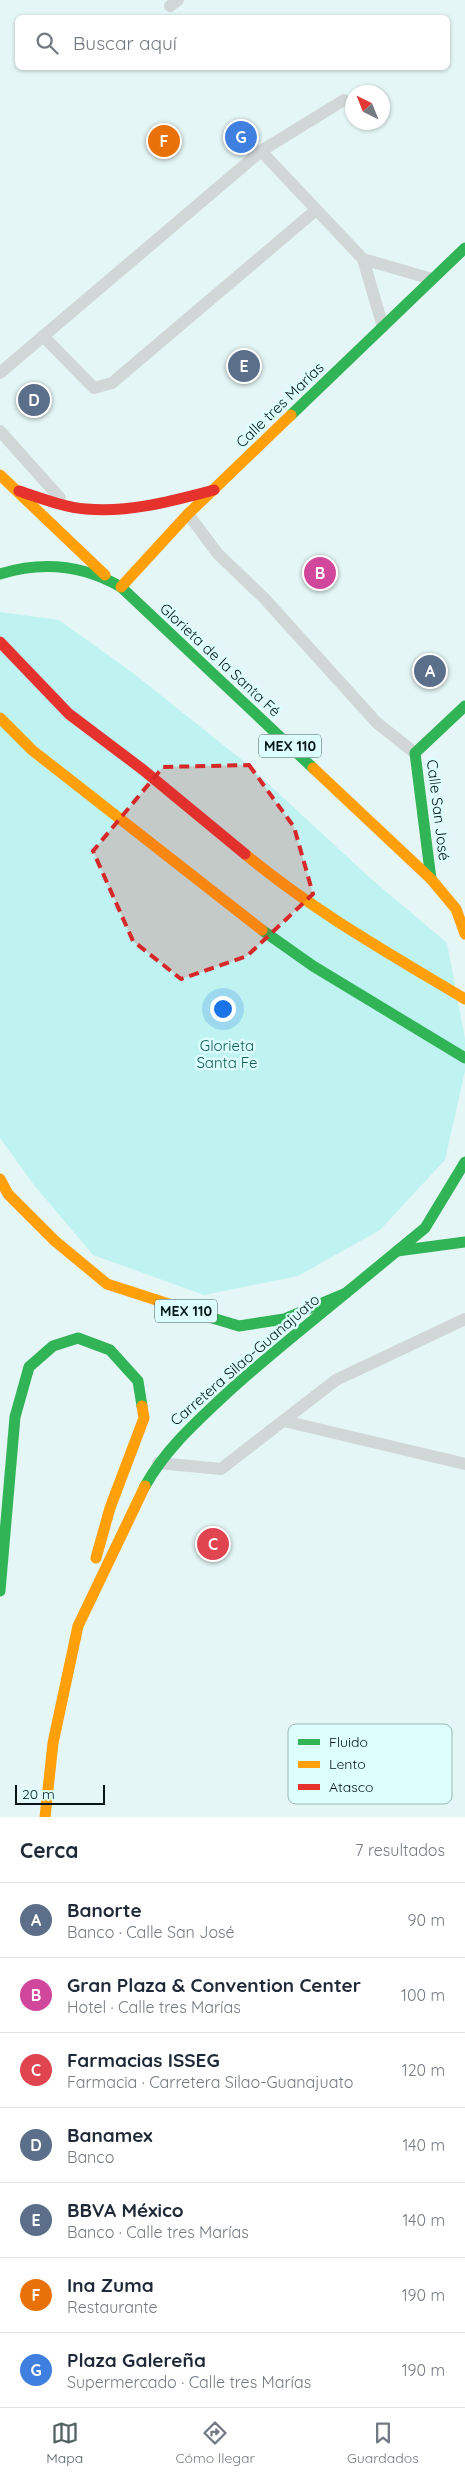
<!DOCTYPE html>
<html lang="es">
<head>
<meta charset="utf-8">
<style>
  :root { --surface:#fff; --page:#f6f6f7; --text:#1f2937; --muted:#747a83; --line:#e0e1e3; --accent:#546463 }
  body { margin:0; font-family:Quicksand,sans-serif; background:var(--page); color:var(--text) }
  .compass { position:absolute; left:345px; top:85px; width:45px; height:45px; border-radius:50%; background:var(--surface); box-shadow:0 1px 4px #0004; rotate:317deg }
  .scale { position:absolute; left:15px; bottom:12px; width:90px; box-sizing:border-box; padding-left:5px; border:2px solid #061515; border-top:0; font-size:14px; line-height:18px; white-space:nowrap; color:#061515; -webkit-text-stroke:4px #dcfefc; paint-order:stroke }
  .you { position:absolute; left:222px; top:1008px; width:18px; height:18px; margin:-12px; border:4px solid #fff; border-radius:50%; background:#1a73e8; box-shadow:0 0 0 8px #1a73e833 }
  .badge { display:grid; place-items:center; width:32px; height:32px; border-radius:50%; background:var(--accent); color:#fff; font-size:16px; font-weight:700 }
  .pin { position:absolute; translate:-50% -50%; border:2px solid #fff; box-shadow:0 1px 5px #0006 }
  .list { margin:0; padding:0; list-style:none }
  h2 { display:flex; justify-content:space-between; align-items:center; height:65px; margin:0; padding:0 20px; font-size:21px }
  h2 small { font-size:16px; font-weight:400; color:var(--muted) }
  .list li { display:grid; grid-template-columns:32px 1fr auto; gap:15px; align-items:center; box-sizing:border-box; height:75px; padding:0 20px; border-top:1px solid var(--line) }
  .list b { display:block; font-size:19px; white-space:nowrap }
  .list p { margin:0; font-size:16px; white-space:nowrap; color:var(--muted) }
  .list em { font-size:16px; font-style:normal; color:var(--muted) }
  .icon { flex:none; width:28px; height:28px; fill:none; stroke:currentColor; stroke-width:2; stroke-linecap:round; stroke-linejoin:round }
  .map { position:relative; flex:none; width:465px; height:1817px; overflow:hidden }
  .search { position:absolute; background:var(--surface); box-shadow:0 1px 4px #0004; left:15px; right:15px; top:15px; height:55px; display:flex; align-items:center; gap:12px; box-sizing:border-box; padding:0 18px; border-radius:8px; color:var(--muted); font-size:19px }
  .sheet { height:590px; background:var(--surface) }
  nav { display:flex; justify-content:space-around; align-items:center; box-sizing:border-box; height:70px; border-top:1px solid var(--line); background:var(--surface); font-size:14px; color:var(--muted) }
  nav a { display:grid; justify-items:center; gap:2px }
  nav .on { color:var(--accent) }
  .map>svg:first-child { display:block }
  .green { fill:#bff3f1 }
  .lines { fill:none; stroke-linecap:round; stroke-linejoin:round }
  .lane { stroke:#d1d6d6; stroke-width:12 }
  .fast { stroke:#30b455; stroke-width:11 }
  .slow { stroke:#ff9f0a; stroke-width:11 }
  .jam { stroke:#e5322d; stroke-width:11 }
  .marked { fill:#d62828; fill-opacity:0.2; stroke:#d62828; stroke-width:4; stroke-dasharray:10 6; stroke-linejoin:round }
  .labels { text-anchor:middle; stroke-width:5; stroke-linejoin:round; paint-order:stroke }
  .shield { fill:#dcfefc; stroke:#465b5a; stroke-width:1 }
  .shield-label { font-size:14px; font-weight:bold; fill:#061515 }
  .street-label { font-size:15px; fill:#061515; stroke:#dcfefc }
  .park-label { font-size:15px; fill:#105b5a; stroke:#dcfefc }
  .key { fill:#dcfefc; stroke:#9cb8b7; stroke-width:1 }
  .key-label { font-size:14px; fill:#061515 }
</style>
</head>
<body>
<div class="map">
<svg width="465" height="1817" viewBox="0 0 465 1817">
  <rect width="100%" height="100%" fill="#e4f6f5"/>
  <path class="green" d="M0,612l59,8 74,53 114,91 122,113 78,66 18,96v32l-20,89 -65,70 -82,46 -94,19 -111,-40 -59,-70 -34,-47z"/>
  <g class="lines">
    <g class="lane">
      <path d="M170,6l8,-6"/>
      <path d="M261,151l102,108 20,68"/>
      <path d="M363,259l69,20"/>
      <path d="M43,336l51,52 18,-5 204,-173"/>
      <path d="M0,373l261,-222 83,-51"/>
      <path d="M0,431l60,67"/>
      <path d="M188,514l30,40 46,44 113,125 38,30"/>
      <path d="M284,1421l181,43"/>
      <path d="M158,1463l63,6 115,-89 129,-61"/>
    </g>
    <g class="fast">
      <path d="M291,415l174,-167"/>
      <path d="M0,574c42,-13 83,-9 121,13l192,181"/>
      <path d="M431,879l-16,-126 50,-47"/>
      <path d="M262,930l51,36 152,92"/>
      <path d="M397,1251l68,-9"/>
      <path d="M209,1317l30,9 45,-7 62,-26 79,-65 40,-66"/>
      <path d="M145,1486c21,-37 50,-63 81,-92 38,-35 80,-68 120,-101"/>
      <path d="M0,1591l15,-174 14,-50 24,-21 25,-8 32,12 28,31 4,25"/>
    </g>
    <g class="slow">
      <path d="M0,475l105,100"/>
      <path d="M121,587l67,-73 103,-99"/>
      <path d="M0,718l32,32 230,180"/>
      <path d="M313,768l118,111 25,30 9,25"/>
      <path d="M245,854c67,56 145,100 220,145"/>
      <path d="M0,1179l8,15 47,47 52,43 102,33"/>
      <path d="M96,1558l14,-50 34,-90 -2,-12"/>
      <path d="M45,1817l8,-74 25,-117 67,-140"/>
    </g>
    <g class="jam">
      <path d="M19,491c22,7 44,16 67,18 43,4 86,-8 128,-19"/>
      <path d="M0,642l69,72 73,55 103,85"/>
    </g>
  </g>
  <path class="marked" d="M249,765l45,62 19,67 -66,62 -66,23 -48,-38 -40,-90 70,-84z"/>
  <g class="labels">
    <g class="shield">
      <rect x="259" y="734.5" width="62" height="23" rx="4"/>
      <rect x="155" y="1299.5" width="62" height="23" rx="4"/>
    </g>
    <g class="shield-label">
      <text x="290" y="751">MEX 110</text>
      <text x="186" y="1316">MEX 110</text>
    </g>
    <g class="street-label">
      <text transform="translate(280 405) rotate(-44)" y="5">Calle tres Marías</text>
      <text transform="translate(220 660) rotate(43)" y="5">Glorieta de la Santa Fé</text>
      <text transform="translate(438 810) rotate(83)" y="5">Calle San José</text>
      <text transform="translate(245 1360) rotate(-41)" y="5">Carretera Silao-Guanajuato</text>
    </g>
    <g class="park-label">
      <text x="227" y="1051">Glorieta<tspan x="227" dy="17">Santa Fe</tspan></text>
    </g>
  </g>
  <rect x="288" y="1724" width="164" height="80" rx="8" class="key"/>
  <rect x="298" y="1739" width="22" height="6" fill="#30b455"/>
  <rect x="298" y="1761" width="22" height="7" fill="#ff9f0a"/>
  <rect x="298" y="1784" width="22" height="6" fill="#e5322d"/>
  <g class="key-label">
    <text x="329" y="1747">Fluido</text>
    <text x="329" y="1769">Lento</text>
    <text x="329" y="1792">Atasco</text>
  </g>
</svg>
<svg class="compass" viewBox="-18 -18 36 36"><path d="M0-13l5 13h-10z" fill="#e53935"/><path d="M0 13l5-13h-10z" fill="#747a83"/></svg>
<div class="scale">20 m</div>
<div class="you"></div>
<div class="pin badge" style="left:430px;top:671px;background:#5c6f8a">A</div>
<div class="pin badge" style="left:320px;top:573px;background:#d1479c">B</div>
<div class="pin badge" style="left:213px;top:1544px;background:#e0444e">C</div>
<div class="pin badge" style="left:34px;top:400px;background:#5c6f8a">D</div>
<div class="pin badge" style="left:244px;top:366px;background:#5c6f8a">E</div>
<div class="pin badge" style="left:164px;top:141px;background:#e8710a">F</div>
<div class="pin badge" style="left:241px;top:137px;background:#3f7fe0">G</div>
<div class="search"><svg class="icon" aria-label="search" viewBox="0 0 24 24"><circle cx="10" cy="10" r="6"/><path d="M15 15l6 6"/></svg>Buscar aquí</div>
</div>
<section class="sheet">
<h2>Cerca<small>7 resultados</small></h2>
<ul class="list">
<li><span class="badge" style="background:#5c6f8a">A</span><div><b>Banorte</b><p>Banco · Calle San José</p></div><em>90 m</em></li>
<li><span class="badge" style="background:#d1479c">B</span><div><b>Gran Plaza &amp; Convention Center</b><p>Hotel · Calle tres Marías</p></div><em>100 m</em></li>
<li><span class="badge" style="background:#e0444e">C</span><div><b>Farmacias ISSEG</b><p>Farmacia · Carretera Silao-Guanajuato</p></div><em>120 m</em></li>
<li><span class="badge" style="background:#5c6f8a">D</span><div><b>Banamex</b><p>Banco</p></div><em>140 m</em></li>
<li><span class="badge" style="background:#5c6f8a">E</span><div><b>BBVA México</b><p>Banco · Calle tres Marías</p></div><em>140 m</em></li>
<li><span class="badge" style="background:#e8710a">F</span><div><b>Ina Zuma</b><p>Restaurante</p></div><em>190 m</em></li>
<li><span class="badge" style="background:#3f7fe0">G</span><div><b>Plaza Galereña</b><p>Supermercado · Calle tres Marías</p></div><em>190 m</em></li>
</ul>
</section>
<nav>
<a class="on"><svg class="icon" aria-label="map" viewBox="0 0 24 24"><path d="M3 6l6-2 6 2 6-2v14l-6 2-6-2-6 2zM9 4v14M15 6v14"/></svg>Mapa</a>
<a><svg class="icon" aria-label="directions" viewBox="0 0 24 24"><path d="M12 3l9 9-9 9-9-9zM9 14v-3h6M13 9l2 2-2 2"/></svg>Cómo llegar</a>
<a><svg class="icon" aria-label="saved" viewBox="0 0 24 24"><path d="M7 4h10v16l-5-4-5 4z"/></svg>Guardados</a>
</nav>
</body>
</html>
